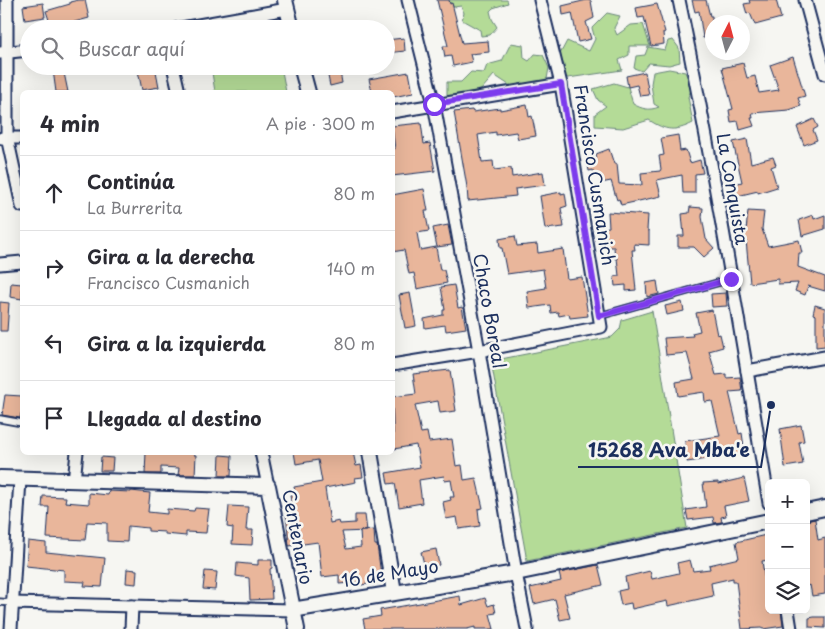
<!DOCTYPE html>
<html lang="es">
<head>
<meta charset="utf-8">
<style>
  :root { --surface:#fff; --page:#f2f2f3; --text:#2b2b33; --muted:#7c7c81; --line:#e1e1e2 }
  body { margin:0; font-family:"Playpen Sans",sans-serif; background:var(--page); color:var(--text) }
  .controls { position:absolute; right:15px; bottom:15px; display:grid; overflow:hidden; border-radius:8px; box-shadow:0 5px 20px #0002 }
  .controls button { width:45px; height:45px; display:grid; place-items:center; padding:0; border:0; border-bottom:1px solid var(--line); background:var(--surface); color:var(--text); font:25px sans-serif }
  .compass { position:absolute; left:705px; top:15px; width:45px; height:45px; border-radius:50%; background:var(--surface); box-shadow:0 5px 20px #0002; rotate:6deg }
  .stop { position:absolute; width:15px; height:15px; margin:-11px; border:4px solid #7c3aed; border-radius:50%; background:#fff }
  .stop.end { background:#7c3aed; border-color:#fff; box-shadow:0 1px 5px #0008 }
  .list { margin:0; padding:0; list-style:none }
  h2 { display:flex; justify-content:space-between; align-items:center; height:65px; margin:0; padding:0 20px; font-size:21px }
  h2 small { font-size:16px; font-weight:400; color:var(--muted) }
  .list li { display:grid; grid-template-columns:32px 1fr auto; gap:15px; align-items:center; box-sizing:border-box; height:75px; padding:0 20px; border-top:1px solid var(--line) }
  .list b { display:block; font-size:19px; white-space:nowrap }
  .list p { margin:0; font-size:16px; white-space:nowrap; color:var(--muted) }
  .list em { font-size:16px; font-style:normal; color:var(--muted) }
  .icon { flex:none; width:28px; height:28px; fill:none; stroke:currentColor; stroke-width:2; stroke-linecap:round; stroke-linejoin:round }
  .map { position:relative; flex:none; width:825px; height:629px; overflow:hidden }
  .search { position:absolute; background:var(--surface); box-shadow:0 5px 20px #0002; left:20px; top:20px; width:375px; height:55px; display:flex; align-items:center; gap:12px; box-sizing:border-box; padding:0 18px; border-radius:28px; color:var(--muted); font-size:19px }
  .panel { position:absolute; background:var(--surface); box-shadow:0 5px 20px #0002; left:20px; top:90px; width:375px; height:365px; border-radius:8px }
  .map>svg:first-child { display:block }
  .green { fill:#b4db97; stroke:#68857a }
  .building { fill:#e9b69b; stroke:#1b2f5e }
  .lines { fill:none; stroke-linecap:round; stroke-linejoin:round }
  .service-casing { stroke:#1b2f5e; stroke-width:9 }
  .minor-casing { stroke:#1b2f5e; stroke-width:15 }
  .tertiary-casing { stroke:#1b2f5e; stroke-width:18 }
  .service { stroke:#f6f6f2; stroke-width:5.5 }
  .minor { stroke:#f6f6f2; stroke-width:11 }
  .tertiary { stroke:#f6f6f2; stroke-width:14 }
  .route { stroke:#7c3aed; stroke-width:6 }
  .labels { text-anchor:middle; stroke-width:5; stroke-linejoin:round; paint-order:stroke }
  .street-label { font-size:18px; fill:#1b2f5e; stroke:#f6f6f2 }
  .leader { fill:none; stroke:#1b2f5e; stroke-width:2 }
  .callout-dot { fill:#1b2f5e; stroke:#f6f6f2; stroke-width:2 }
  .callout-label { font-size:19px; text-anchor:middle; font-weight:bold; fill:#1b2f5e; stroke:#f6f6f2; stroke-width:5; stroke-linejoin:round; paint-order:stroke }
</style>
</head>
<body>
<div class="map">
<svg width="825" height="629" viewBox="0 0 825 629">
  <rect width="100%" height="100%" fill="#f6f6f2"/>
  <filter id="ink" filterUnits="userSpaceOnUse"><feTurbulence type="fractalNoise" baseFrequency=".02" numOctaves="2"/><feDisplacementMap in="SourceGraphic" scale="10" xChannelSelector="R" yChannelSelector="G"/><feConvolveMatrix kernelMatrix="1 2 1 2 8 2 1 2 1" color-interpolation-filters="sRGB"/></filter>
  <g filter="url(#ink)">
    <g class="green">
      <path d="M450,0h57l1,3 -15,5 -3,3 2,8 5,8 -7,8 -9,1 -1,-6 -18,-10 2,-7 -3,-7 -7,1 -5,-6z"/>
      <path d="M607,13l13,3 -6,12 3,7 14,-10 12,-1 7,22h-21v9l-10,5 3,10 -54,8 -5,-1 1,-12 -5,-9 8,-15 22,10 6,-12 -3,-11z"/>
      <path d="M673,40l6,8 1,14 -11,3 -20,-2 -7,8 -8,-3 2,-12 9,-1 3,-8 17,3 3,-9z"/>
      <path d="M511,43l12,2 1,13 5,3 6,-7 8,1 6,13 -2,11 -9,5 -26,3 -18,-12 -13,15 -34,7v-15h14l10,-10 13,1 3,-8 15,-4z"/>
      <path d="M211,66h70l5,26h-71z"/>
      <path d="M669,69l16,3 7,16 -4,9 5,26c-18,9 -27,8 -44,-3l-26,8 -28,-2v-12l11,-8 -8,-6 -5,-11 21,-6 14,4 5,17c9,5 16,7 26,3l-5,-3 -3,-20 2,-12z"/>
      <path d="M652,311l35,217 -160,33 -36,-200 121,-24 8,-8 2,-9z"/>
    </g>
    <g class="building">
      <path d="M78,0h7l4,18 -22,6 1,5h-16l-6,-18 24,-7v-2z"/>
      <path d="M437,0h12l1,4 2,-1 10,40 26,-2 1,11 -19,2 2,8 -19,4 -2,-10 -6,1 -2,-11h5z"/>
      <path d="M587,0l4,1 3,17 -8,4 5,17 -13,3 -6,-29 -9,2 -1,-9z"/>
      <path d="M692,0h14l4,16h2v21l-9,1 -4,-27 -4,1z"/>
      <path d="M749,0h27l5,18 -26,7 -5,-12 -3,1 -3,-10 6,-1z"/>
      <path d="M43,3l2,14 -20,3 -2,-14z"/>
      <path d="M657,4l8,28 -2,1 1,11 -13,2 -7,-29 -6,1 -2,-10z"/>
      <path d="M404,38l1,13 -18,2 -1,-13z"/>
      <path d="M793,57l12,39 -7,2 3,8 -12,4 -37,3 1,5h-2l3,8 -14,4 -2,-9 -7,1 -2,-12 4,-1 -11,-41 21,-5 4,15 8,-2 4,17 20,-3 -9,-25z"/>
      <path d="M137,66h18l4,21 -17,3z"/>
      <path d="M326,66h13l3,17 -12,3z"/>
      <path d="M63,68l5,24h-12l-3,-22z"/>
      <path d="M409,72l4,21 -20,4 -1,-5h-20l-3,-13z"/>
      <path d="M645,72l4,23 -9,1 -3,-11 -9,2 -2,-11z"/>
      <path d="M527,105l2,12 3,-1 4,20 -18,3 -2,-7 -20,3v-3l-18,3 4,27 11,-1 1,9 17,-2 1,9 31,-5 2,13 -30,4 1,7 -48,5 -1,-14 -13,-75 18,-2 1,2 27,-4v2z"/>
      <path d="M814,119l4,8 -5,3 4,10 -13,5 -7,-18z"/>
      <path d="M421,123l3,21 6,-1 5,28 -43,5v-27h3l-3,-23z"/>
      <path d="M678,135l2,16 6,-1 4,13 10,-3 3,13 -8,1v19h-12l-1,-18 -25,5 4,16 -40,9 -2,-6 -2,1 -6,-19 -10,2 -2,-9 -5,1 -1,-5 -4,1 -2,-12 10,-1 -1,-4 13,-5 5,15h3l2,20 23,1 -1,-12 19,-2 1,-2 -2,-13 5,-1 -3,-17z"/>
      <path d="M747,139l4,24 22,-6 3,8 -5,2 6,20 -19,6v-2l-21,5 -3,-12 8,-2 -9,-40z"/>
      <path d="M424,189l4,22h-3l4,20 -12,2 3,17 16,-3 4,23h4l3,13 -30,6 -3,-16 -5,1 -5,-24 -12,2v-57z"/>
      <path d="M561,192v2l4,-1 2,13 -6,2 3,19 -19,2 -5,-33z"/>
      <path d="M690,207l13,1 -1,9 4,22 8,9 -10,9 -10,-10h-16v-11h6l-2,-22 7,-1z"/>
      <path d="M748,211l16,1 -2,17 6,17 31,-6 3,13h-3l-1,14 27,10v14l-17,-5 -3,9 -10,-4 3,-8 -20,1v-5l-28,4 -4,-43h-3l-1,-8 4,-1z"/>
      <path d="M608,212l40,3 -1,15 2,1v14l-15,-1 1,6h-3l4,40 -10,1v-6l-11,1 -1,-9 5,-1 -2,-18 -2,1 -1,-12h-8l-1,-11 -1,-8 5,-1z"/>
      <path d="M813,215l1,4 11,-4v14l-23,7 -3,-16z"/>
      <path d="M448,225l4,20 -15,2 -4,-19z"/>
      <path d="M515,236l2,10 20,-2 1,9 25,-4 4,30 15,-2 6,39 -18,2 -1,-4 -10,2 -1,-4 -7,1 -1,-8 -21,3 -2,-17 19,-3 -3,-19 -36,5 -5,-26h-2l-1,-9z"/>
      <path d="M657,281l2,13 -12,3 -1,-14z"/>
      <path d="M11,283l11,1v15l-12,-2z"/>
      <path d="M454,285l4,23 4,-1 4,21 -20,3 -1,-6 -20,3 -1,-9 19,-4v-5h2l-4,-23z"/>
      <path d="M410,293l6,33 -11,2 -6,-33z"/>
      <path d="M726,293l1,13 -15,1 -1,-13z"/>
      <path d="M0,302l9,1 -2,28h-7z"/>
      <path d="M682,302l2,9 -17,4 -2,-9z"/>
      <path d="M815,305l10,3v38l-9,1v-32l-3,-1z"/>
      <path d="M712,310l5,25 3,-1 3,13 -14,4 7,24 10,-1v4l14,-1 2,14 -13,1 10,42 3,-1 3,21 -58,8 -2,-21 35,-5 -8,-35 -7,1 -1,-10 -26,4 -2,-14 18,-3 -7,-26 -21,2 -2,-17 29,-2 -1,-3 8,-2 -4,-18z"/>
      <path d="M450,370l6,41 -16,2 -2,-12 -23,4 6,28 6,-1 2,10 23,-3 4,27 6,-1 2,15 12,-2 7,30 -5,1 2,17 -21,3 -2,-12 -11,2 -3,-17 8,-2 -1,-3h4l-3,-17 -6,1 -1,-5 -25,4 3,23 -23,4 -4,-24 -7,1 -2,-11 34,-6 -4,-22 -22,4 -2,-52 24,-3 -3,-20z"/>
      <path d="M5,395l17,1v17h-1l-1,5 -18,-3z"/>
      <path d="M801,425l3,16 -5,1 4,22 -18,3 -5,-38z"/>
      <path d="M146,452h48v3h2l-1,20h-17l1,-7 -18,-1v7h-16z"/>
      <path d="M294,452h59l3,14 5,-1 2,12 -8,1 1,4 -31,6 5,35 9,-2 1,3 15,-1v-8h10l2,16 -25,1 4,17 15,-2 -1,-16 14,-1 1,15h2l5,37 -21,3v-3l-22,2v-9l-17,2 -4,-35 -29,4 -3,-33 7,-1 -3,-17 5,-1 -1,-7 28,-5 -4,-22 -22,4z"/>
      <path d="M220,455l12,1 -1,20h-12z"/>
      <path d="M101,457l12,1 -1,13h-12z"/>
      <path d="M744,478l5,23 -25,5 2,10 -5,1 1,5 -8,1 -1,-6 -25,3 -2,-10 20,-3 -3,-24 15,-1v2z"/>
      <path d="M109,491l22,1v-1l19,2 -2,19 19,2v-5l27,2 1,-3 14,1 -3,24 -20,-1v4l-21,-2v-2l-17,-1v-3l-20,-2 -1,16 -20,-1v-18l-20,-1 -2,18 -38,-2 2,-31h-7l1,-11 23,1 -1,5 24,2v-11l19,2z"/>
      <path d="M229,506l19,1 -2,23h7l-1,15 -20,-1 1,-16 -6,-1z"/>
      <path d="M815,519l3,21 7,-2v56l-13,2 -2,-11 -4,1v-65z"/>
      <path d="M766,535l3,14v11l-7,1 4,27h3v24l12,-2 2,16 -20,3 -2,-1 -19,1 -6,-48h-3v-3l-22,5 2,13 -45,10 -1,-5 -35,8 -1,-6 -10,2 -3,-14 9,-2 -2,-12 25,-6 2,8 27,-6 -2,-10 13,-3 3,11 17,-2 -1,-4 30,-7 -3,-16z"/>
      <path d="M28,541l18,2v9l59,6 -3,29 -18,-1 1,-4 -21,-1v-11l-38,-4z"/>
      <path d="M436,549l3,16 -14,3 -4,-16z"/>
      <path d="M258,560h14v8l-2,1 2,30 -22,1 -1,-22 -13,-2 1,-13 21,2z"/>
      <path d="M598,565l5,20 -39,9 6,24 -10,2 -5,-21 -21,5 -4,-16 31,-7 -2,-8z"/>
      <path d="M127,569l10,1 -1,14 -10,-1z"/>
      <path d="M205,571l12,1 -2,18 -12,-1z"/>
      <path d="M460,596l1,9 24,-7 3,8 6,-2 2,9 -6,1 4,15h-19v-2l-8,2h-102l-2,-10 18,-3 -1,-6z"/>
      <path d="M814,617h11v11l-16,-1v-9z"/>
    </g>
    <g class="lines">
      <g class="service-casing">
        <g id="service">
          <path d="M599,316l132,-37"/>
          <path d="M0,419l22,4"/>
          <path d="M0,602l12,1"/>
        </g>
      </g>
      <g class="minor-casing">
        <g id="minor">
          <path d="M7,0v137l15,69"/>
          <path d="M408,0l26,104 45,247 37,222 11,56"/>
          <path d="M679,0c35,167 62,335 90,503"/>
          <path d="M805,0l20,74"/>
          <path d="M176,29l111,-20"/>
          <path d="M0,53l29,-3"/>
          <path d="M173,66l6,26"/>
          <path d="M392,112l169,-28"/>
          <path d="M2,138h20"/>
          <path d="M0,264l22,-2"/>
          <path d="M392,365l87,-14 122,-24 -40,-243 -21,-84"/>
          <path d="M747,371l78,-14"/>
          <path d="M261,452l7,34"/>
          <path d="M74,481l3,-29"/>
          <path d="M12,603l280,7"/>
          <path d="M788,610l3,19"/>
          <path d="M11,629l9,-150"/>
          <path d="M131,629l1,-23"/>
        </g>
      </g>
      <g class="tertiary-casing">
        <g id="tertiary">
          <path d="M285,0l7,29"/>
          <path d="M301,66l7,26"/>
          <path d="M370,452l24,140"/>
          <path d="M0,478l268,8 29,143"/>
          <path d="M806,512l19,-4"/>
          <path d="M292,610l224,-37 253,-52"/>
        </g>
      </g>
      <use href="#service" class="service"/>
      <use href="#minor" class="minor"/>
      <use href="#tertiary" class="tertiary"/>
    </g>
  </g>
  <g class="lines" filter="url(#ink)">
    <path class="route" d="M434,104l127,-20 38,232 132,-37"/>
  </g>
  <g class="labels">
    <g class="street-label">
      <text transform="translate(594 175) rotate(81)" y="6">Francisco Cusmanich</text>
      <text transform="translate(732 189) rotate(80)" y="6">La Conquista</text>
      <text transform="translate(489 311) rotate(80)" y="6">Chaco Boreal</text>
      <text transform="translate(297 537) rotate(79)" y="6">Centenario</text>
      <text transform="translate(390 574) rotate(-9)" y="6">16 de Mayo</text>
    </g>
  </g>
  <path class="leader" d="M771 405L761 467H578"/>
  <circle class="callout-dot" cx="771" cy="405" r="5"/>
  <g class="callout-label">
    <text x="669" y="457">15268 Ava Mba'e</text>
  </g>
</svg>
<div class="controls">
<button>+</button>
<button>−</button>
<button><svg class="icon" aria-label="layers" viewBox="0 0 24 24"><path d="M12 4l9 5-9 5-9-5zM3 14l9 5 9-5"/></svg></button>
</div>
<svg class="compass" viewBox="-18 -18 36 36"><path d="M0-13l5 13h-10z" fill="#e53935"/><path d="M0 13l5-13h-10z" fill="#7c7c81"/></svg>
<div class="stop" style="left:434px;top:104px"></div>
<div class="stop end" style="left:731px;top:279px"></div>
<div class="search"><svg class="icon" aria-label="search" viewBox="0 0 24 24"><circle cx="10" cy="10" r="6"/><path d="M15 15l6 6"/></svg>Buscar aquí</div>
<section class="panel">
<h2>4 min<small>A pie · 300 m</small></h2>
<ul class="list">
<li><svg class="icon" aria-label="ahead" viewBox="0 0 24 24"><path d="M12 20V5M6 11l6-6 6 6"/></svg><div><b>Continúa</b><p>La Burrerita</p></div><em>80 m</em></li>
<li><svg class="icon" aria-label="right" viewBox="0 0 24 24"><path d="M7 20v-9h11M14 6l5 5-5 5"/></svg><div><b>Gira a la derecha</b><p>Francisco Cusmanich</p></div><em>140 m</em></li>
<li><svg class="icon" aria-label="left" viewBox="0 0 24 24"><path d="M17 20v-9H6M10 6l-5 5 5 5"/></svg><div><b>Gira a la izquierda</b></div><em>80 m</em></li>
<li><svg class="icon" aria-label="arrive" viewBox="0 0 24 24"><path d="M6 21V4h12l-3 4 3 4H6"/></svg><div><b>Llegada al destino</b></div></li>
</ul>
</section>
</div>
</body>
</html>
